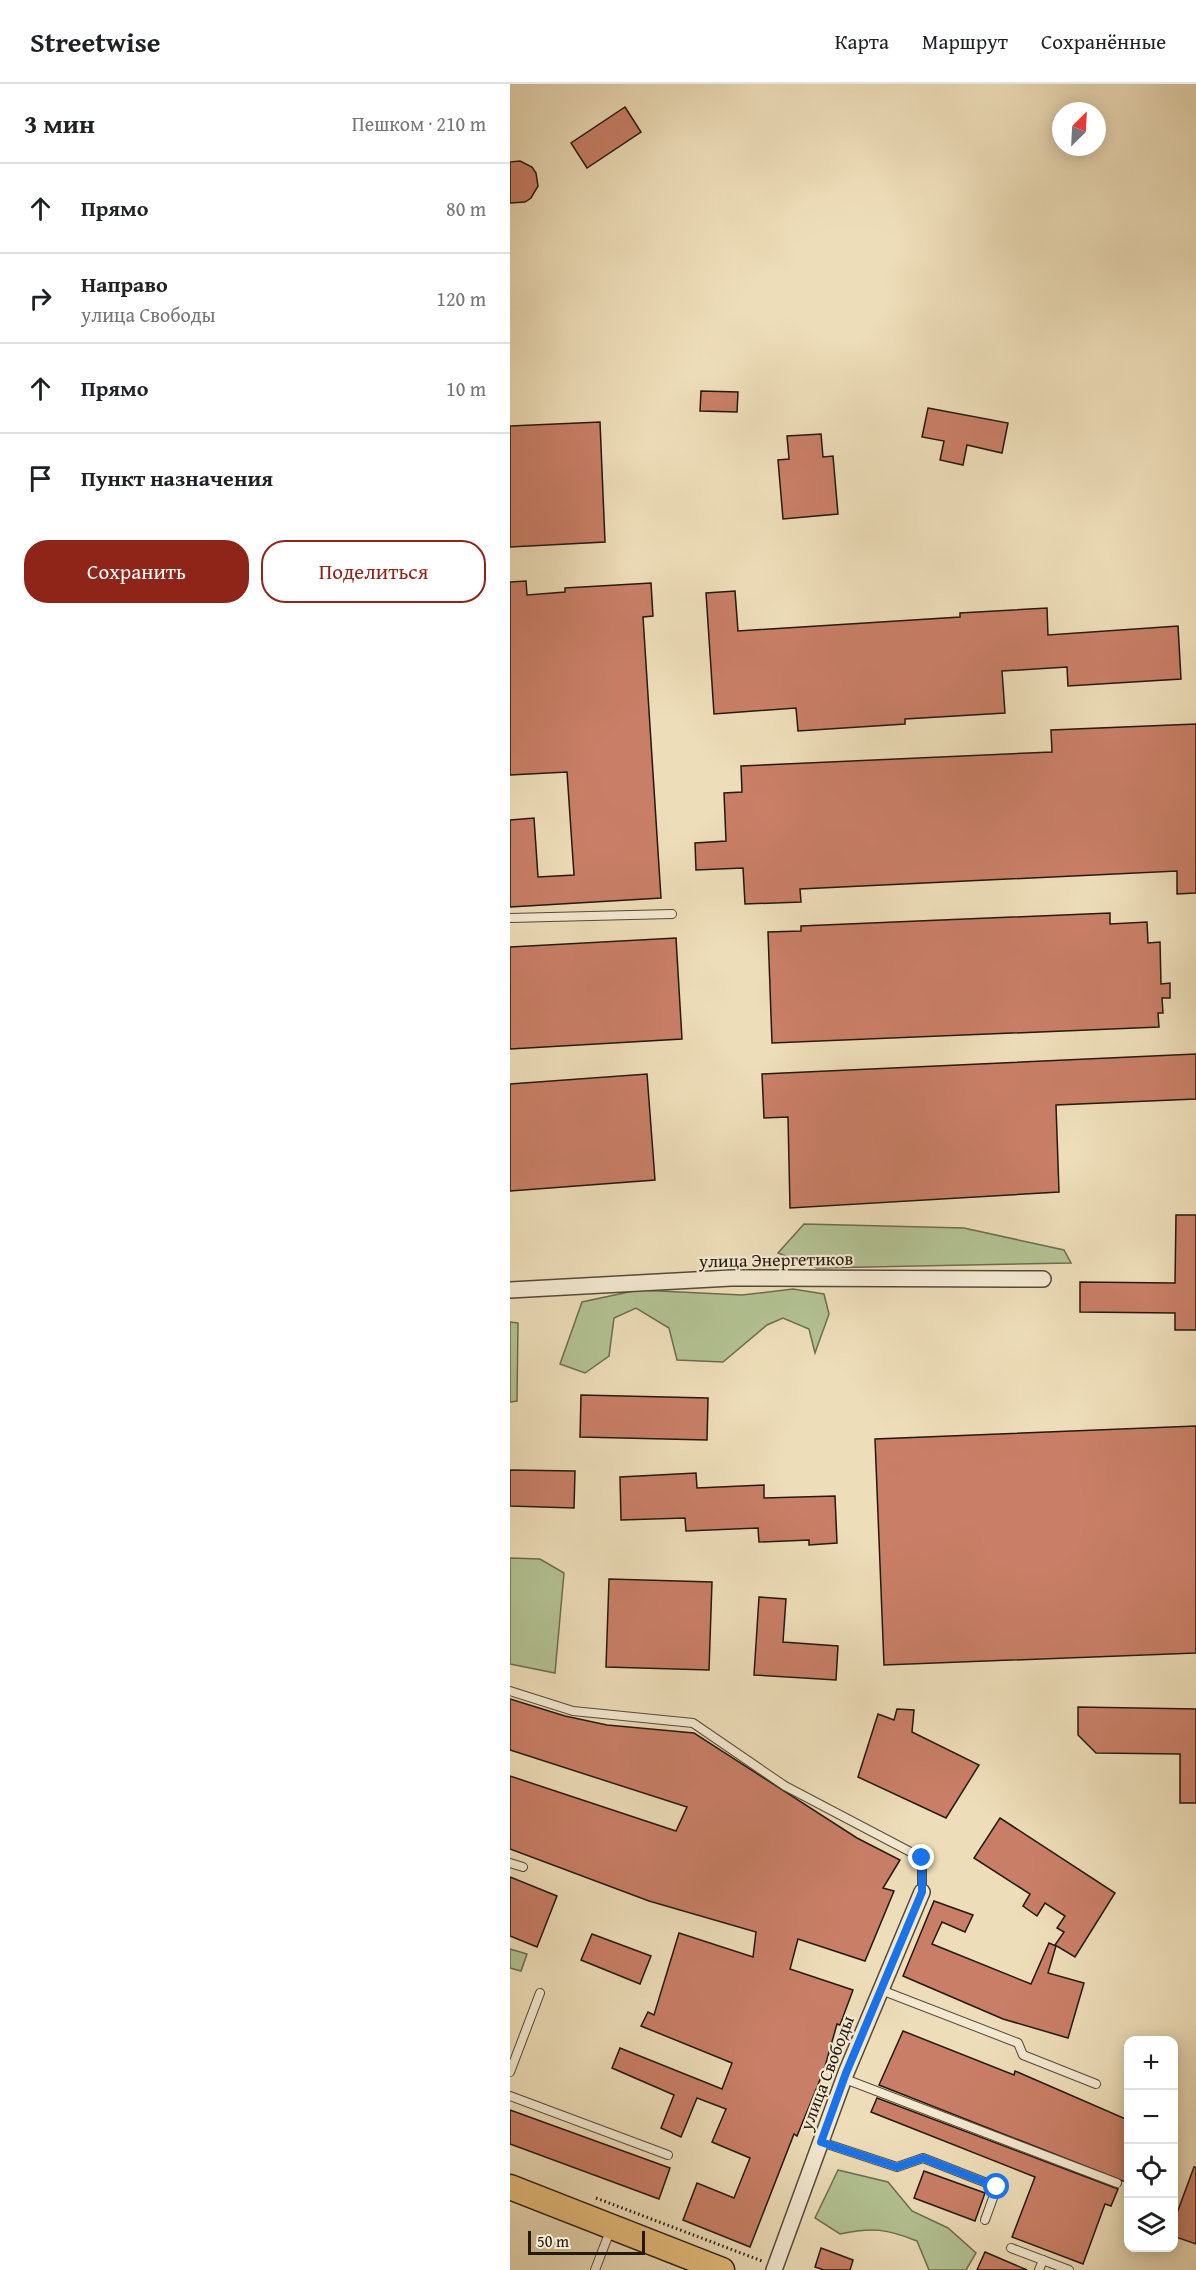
<!DOCTYPE html>
<html lang="ru">
<head>
<meta charset="utf-8">
<style>
  :root { --surface:#fff; --page:#f6f6f6; --text:#202124; --muted:#757577; --line:#e0e0e0; --accent:#8f2418 }
  body { margin:0; font-family:"Gentium Book Plus",serif; background:var(--page); color:var(--text) }
  .controls { position:absolute; right:18px; bottom:18px; display:grid; overflow:hidden; border-radius:12px; box-shadow:0 3px 15px #0003 }
  .controls button { width:54px; height:54px; display:grid; place-items:center; padding:0; border:0; border-bottom:2px solid var(--line); background:var(--surface); color:var(--text); font:30px sans-serif }
  .compass { position:absolute; left:542px; top:18px; width:54px; height:54px; border-radius:50%; background:var(--surface); box-shadow:0 3px 15px #0003; rotate:24deg }
  .scale { position:absolute; left:18px; bottom:15px; width:117px; box-sizing:border-box; padding-left:6px; border:3px solid #24180f; border-top:0; font-size:16px; line-height:21px; white-space:nowrap; color:#24180f; -webkit-text-stroke:4px #f3e9d1; paint-order:stroke }
  .stop { position:absolute; width:18px; height:18px; margin:-14px; border:4px solid #1a73e8; border-radius:50%; background:#fff }
  .stop.end { background:#1a73e8; border-color:#fff; box-shadow:0 2px 6px #0008 }
  .list { margin:0; padding:0; list-style:none }
  h2 { display:flex; justify-content:space-between; align-items:center; height:78px; margin:0; padding:0 24px; font-size:26px }
  h2 small { font-size:20px; font-weight:400; color:var(--muted) }
  .list li { display:grid; grid-template-columns:39px 1fr auto; gap:18px; align-items:center; box-sizing:border-box; height:90px; padding:0 24px; border-top:2px solid var(--line) }
  .list b { display:block; font-size:22px; white-space:nowrap }
  .list p { margin:0; font-size:20px; white-space:nowrap; color:var(--muted) }
  .list em { font-size:20px; font-style:normal; color:var(--muted) }
  .actions { display:flex; gap:12px; padding:18px 24px }
  .actions a { flex:1; padding:14px 0; border:2px solid var(--accent); border-radius:24px; text-align:center; font-size:21px; color:var(--accent) }
  .actions .main { background:var(--accent); color:#fff }
  .icon { flex:none; width:33px; height:33px; fill:none; stroke:currentColor; stroke-width:2; stroke-linecap:round; stroke-linejoin:round }
  .map { position:relative; flex:none; width:686px; height:2186px; overflow:hidden }
  header { display:flex; align-items:center; gap:36px; box-sizing:border-box; height:84px; padding:0 30px; background:var(--surface); border-bottom:2px solid var(--line) }
  header strong { font-size:28px }
  nav { display:flex; gap:33px; margin-inline-start:auto; font-size:21px }
  main { display:flex }
  aside { flex:1; background:var(--surface) }
  .map>svg:first-child { display:block }
  .green { fill:#b3c293; stroke:#6c6d51; stroke-width:1.5 }
  .building { fill:#c97f67; stroke:#24180f; stroke-width:1.5 }
  .lines { fill:none; stroke-linecap:round; stroke-linejoin:round }
  .service-casing { stroke:#564939; stroke-width:10 }
  .minor-casing { stroke:#564939; stroke-width:18 }
  .primary-casing { stroke:#24180f; stroke-width:27 }
  .path { stroke:#24180f; stroke-width:3; stroke-dasharray:1.5 3; stroke-linecap:butt }
  .service { stroke:#f3e9d1; stroke-width:8 }
  .minor { stroke:#f3e9d1; stroke-width:15 }
  .primary { stroke:#e6be7c; stroke-width:24 }
  .route { stroke:#1a73e8; stroke-width:8 }
  .labels { text-anchor:middle; stroke-width:4.5; stroke-linejoin:round; paint-order:stroke }
  .street-label { font-size:18px; fill:#24180f; stroke:#f3e9d1 }
</style>
</head>
<body>
<header>
<strong>Streetwise</strong>
<nav><a>Карта</a><a>Маршрут</a><a>Сохранённые</a></nav>
</header>
<main>
<aside>
<h2>3 мин<small>Пешком · 210 m</small></h2>
<ul class="list">
<li><svg class="icon" aria-label="ahead" viewBox="0 0 24 24"><path d="M12 20V5M6 11l6-6 6 6"/></svg><div><b>Прямо</b></div><em>80 m</em></li>
<li><svg class="icon" aria-label="right" viewBox="0 0 24 24"><path d="M7 20v-9h11M14 6l5 5-5 5"/></svg><div><b>Направо</b><p>улица Свободы</p></div><em>120 m</em></li>
<li><svg class="icon" aria-label="ahead" viewBox="0 0 24 24"><path d="M12 20V5M6 11l6-6 6 6"/></svg><div><b>Прямо</b></div><em>10 m</em></li>
<li><svg class="icon" aria-label="arrive" viewBox="0 0 24 24"><path d="M6 21V4h12l-3 4 3 4H6"/></svg><div><b>Пункт назначения</b></div></li>
</ul>
<div class="actions"><a class="main">Сохранить</a><a>Поделиться</a></div>
</aside>
<div class="map">
<svg width="686" height="2186" viewBox="0 0 686 2186">
  <rect width="100%" height="100%" fill="#edddb8"/>
  <filter id="stains"><feTurbulence type="fractalNoise" baseFrequency=".00333" numOctaves="4"/><feColorMatrix values="0 0 0 0 .2 0 0 0 0 .09 0 0 0 0 .02 0 0 0 .5 -.17"/></filter>
  <radialGradient id="worn" r=".72"><stop offset=".6" stop-color="#630" stop-opacity="0"/><stop offset="1" stop-color="#630" stop-opacity=".3"/></radialGradient>
  <g class="green">
    <path d="M294,1140l160,4 100,22 7,13 -254,5 -39,-15z"/>
    <path d="M283,1205l31,5 5,20 -14,39 -6,-24 -26,-11 -16,7 -44,37 -46,-2 -8,-32 -33,-20 -22,10 -5,38 -24,17 -25,-9 22,-62 56,-12 104,5z"/>
    <path d="M0,1238l8,1 -1,78 -7,1z"/>
    <path d="M0,1474l30,1 24,14 -9,100 -45,-9z"/>
    <path d="M0,1865l17,5 -6,17 -11,-3z"/>
    <path d="M328,2086l50,12 24,29 36,17 28,25 -10,17h-37l-12,-29c-30,-12 -44,-14 -77,-7l-25,-16z"/>
  </g>
  <g class="building">
    <path d="M115,23l16,25 -54,36 -16,-25z"/>
    <path d="M10,77l12,6 4,6 2,13 -7,12 -6,4 -15,1v-41z"/>
    <path d="M191,307l37,1 -1,20 -37,-1z"/>
    <path d="M418,324l80,15 -6,30 -35,-8 -4,20 -23,-5 4,-19 -22,-4z"/>
    <path d="M90,338l5,120 -95,5v-121z"/>
    <path d="M311,350l2,23 10,-1 5,58 -55,5 -5,-59 11,-1 -2,-23z"/>
    <path d="M16,497l1,14 38,-3v-4l86,-5 2,33 -10,1 18,281 -151,9v-87l24,-2 4,59 36,-2 -7,-103 -57,3v-193z"/>
    <path d="M225,507l3,40 222,-14v-4l87,-5 1,27 130,-9 3,53 -113,7 -1,-19 -65,4 3,42 -100,6v5l-107,7 -2,-23 -82,6 -8,-121z"/>
    <path d="M686,640v169l-19,1v-23l-377,18 1,13 -56,2 -2,-36 -47,2 -1,-27 31,-2 -2,-48 18,-1 -1,-26 311,-14 -1,-22z"/>
    <path d="M600,829v11l37,-2 1,21 12,-1 1,42 9,-1v15h-8l1,15h-5l1,14 -387,16 -4,-111 33,-1v-5z"/>
    <path d="M166,854l6,101 -172,10v-102z"/>
    <path d="M686,970v45l-140,6 3,87 -269,16 -2,-91 -24,1 -2,-44z"/>
    <path d="M137,990l8,106 -145,11v-107z"/>
    <path d="M666,1131h20v115h-21v-17l-95,-1v-30l95,1z"/>
    <path d="M71,1311l127,3 -1,42 -127,-3z"/>
    <path d="M686,1342v227l-312,12 -9,-226z"/>
    <path d="M0,1386l65,1 -1,37 -64,-2z"/>
    <path d="M186,1389l1,15 67,-3v13l71,-2 2,47 -28,2v-5l-50,2 -1,-14 -72,3 -1,-13 -64,2 -1,-43z"/>
    <path d="M99,1495l103,3 -3,88 -103,-3z"/>
    <path d="M249,1513l27,2 -3,43 55,4 -2,34 -82,-5z"/>
    <path d="M0,1615l55,17 42,9 87,8 163,105 43,22 -17,28 11,3 -29,70 -67,-22 -8,30 63,21 -13,35 -3,-1 -13,46 -27,66 -3,-2 -44,113 -67,-27 14,-37 37,15 16,-40 -38,-16 14,-33 -29,-11 -16,39 -20,-9 13,-33 -62,-27 8,-20 102,41 10,-26 -91,-37 7,-14 6,3 25,-82 74,24 3,-25 -107,-31 -139,-52v-73l166,55 11,-24 -177,-57z"/>
    <path d="M568,1623l118,2v94h-16v-49l-84,-1 -18,-18z"/>
    <path d="M387,1625l17,1 -2,22 67,33 -33,53 -88,-41 20,-63 16,6z"/>
    <path d="M490,1734l115,75 -40,64 -20,-12 9,-13 -7,-4 8,-12 -20,-13 -8,13 -14,-10 7,-12 -56,-36z"/>
    <path d="M0,1793l47,19 -20,51 -27,-11z"/>
    <path d="M424,1817l39,14 -8,17 -23,-10 -10,22 99,40 18,-41 7,3 -8,27 36,10 -16,55 -65,-19 -100,-43z"/>
    <path d="M82,1850l59,22 -11,28 -59,-24z"/>
    <path d="M393,1947l111,44 1,-4 113,49v63l-249,-98z"/>
    <path d="M367,2014l241,91 -7,17 -6,-2 -22,60 -71,-27 23,-60 -164,-65z"/>
    <path d="M0,2026l160,58 -11,31 -149,-55z"/>
    <path d="M684,2083h2v77l-23,-8v-12z"/>
    <path d="M414,2087l61,22 -10,28 -61,-23z"/>
    <path d="M311,2164l32,12 -3,10h-26l-9,-3z"/>
    <path d="M475,2168l42,18h-50z"/>
  </g>
  <g class="lines">
    <g class="service-casing">
      <g id="service">
        <path d="M0,834l162,-4"/>
        <path d="M0,1607l63,20 120,12 92,63 137,72v34"/>
        <path d="M0,1779l13,4"/>
        <path d="M371,1906l137,53 5,12 73,29"/>
        <path d="M0,1988l30,-79"/>
        <path d="M335,1995l272,104"/>
        <path d="M0,2012l158,59"/>
        <path d="M311,2058l76,25 26,-9 74,29 -12,33"/>
        <path d="M501,2164l58,22"/>
        <path d="M85,2186l15,-39"/>
        <path d="M529,2186l4,-10"/>
      </g>
    </g>
    <g class="minor-casing">
      <g id="minor">
        <path d="M0,1206l221,-12 312,1"/>
        <path d="M264,2186l72,-197 76,-181"/>
      </g>
    </g>
    <g class="primary-casing">
      <path id="primary" d="M0,2103l212,83"/>
    </g>
    <path class="path" d="M86,2114l166,63"/>
    <use href="#service" class="service"/>
    <use href="#minor" class="minor"/>
    <use href="#primary" class="primary"/>
  </g>
  <g class="lines">
    <path class="route" d="M412,1774v34l-76,181 -25,69 76,25 26,-9 74,29"/>
  </g>
  <g class="labels">
    <g class="street-label">
      <text transform="translate(266 1176) rotate(-1)" y="6">улица Энергетиков</text>
      <text transform="translate(317 1989) rotate(-69)" y="6">улица Свободы</text>
    </g>
  </g>
  <rect width="100%" height="100%" filter="url(#stains)"/>
  <rect width="100%" height="100%" fill="url(#worn)"/>
</svg>
<div class="controls">
<button>+</button>
<button>−</button>
<button><svg class="icon" aria-label="locate" viewBox="0 0 24 24"><circle cx="12" cy="12" r="6"/><path d="M12 2v4M12 18v4M2 12h4M18 12h4"/></svg></button>
<button><svg class="icon" aria-label="layers" viewBox="0 0 24 24"><path d="M12 4l9 5-9 5-9-5zM3 14l9 5 9-5"/></svg></button>
</div>
<svg class="compass" viewBox="-18 -18 36 36"><path d="M0-13l5 13h-10z" fill="#e53935"/><path d="M0 13l5-13h-10z" fill="#757577"/></svg>
<div class="scale">50 m</div>
<div class="stop" style="left:487px;top:2103px"></div>
<div class="stop end" style="left:412px;top:1774px"></div>
</div>
</main>
</body>
</html>
